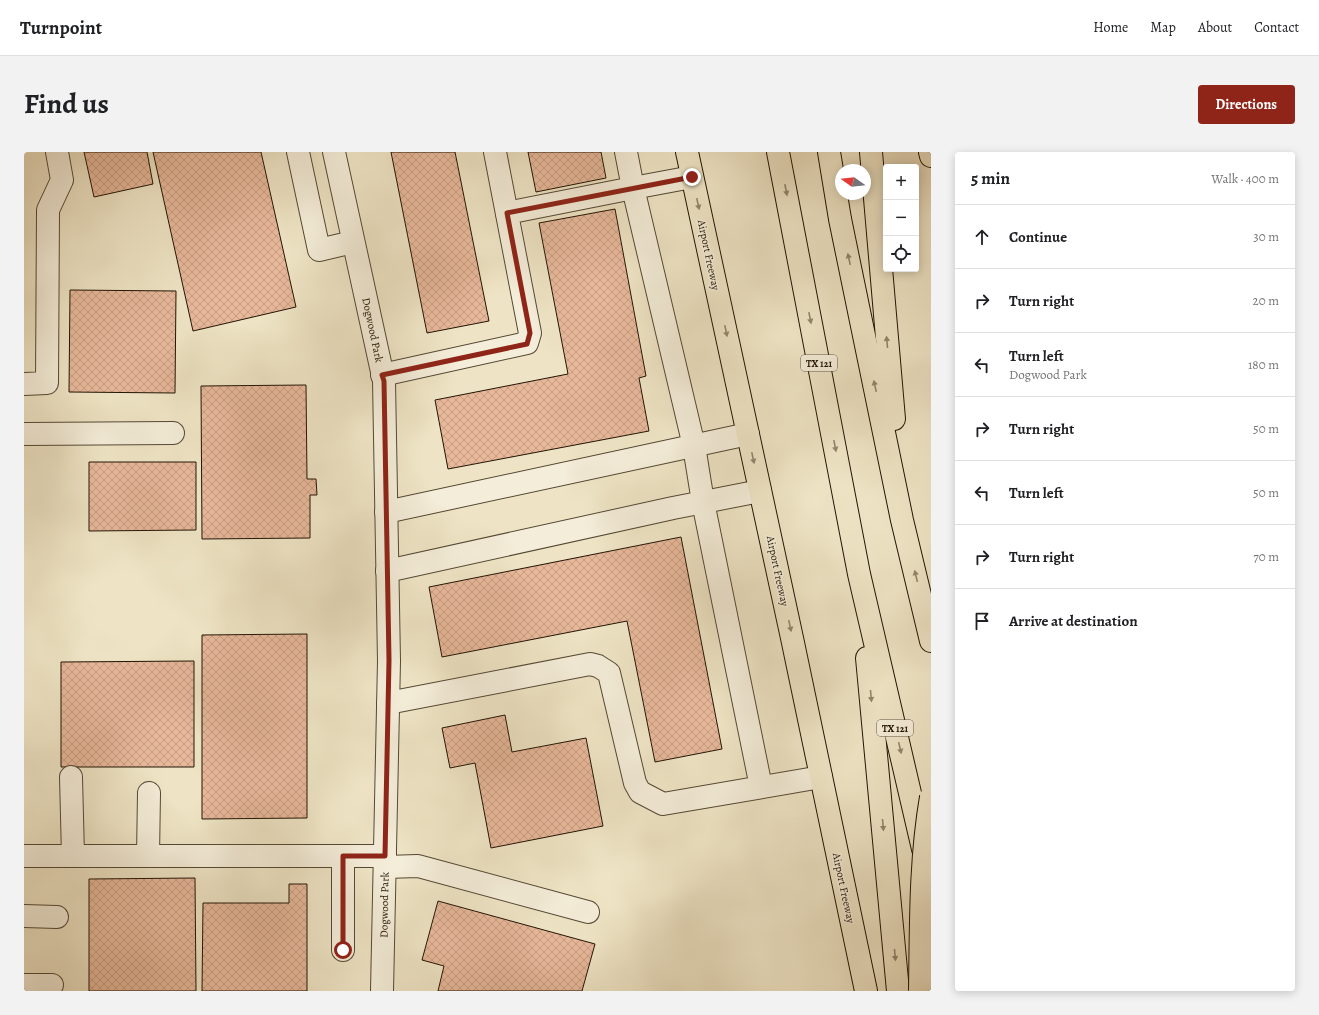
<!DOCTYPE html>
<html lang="en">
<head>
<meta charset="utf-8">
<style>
  :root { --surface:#fff; --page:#f2f2f2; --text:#202124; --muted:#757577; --line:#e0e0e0; --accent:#8f2418 }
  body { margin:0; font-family:Alegreya,serif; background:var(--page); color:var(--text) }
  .controls { position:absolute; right:12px; top:12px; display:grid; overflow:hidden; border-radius:4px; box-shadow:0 2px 10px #0003 }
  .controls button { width:36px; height:36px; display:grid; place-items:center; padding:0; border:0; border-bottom:1px solid var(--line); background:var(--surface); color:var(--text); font:20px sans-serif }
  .compass { position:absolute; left:811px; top:12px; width:36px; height:36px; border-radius:50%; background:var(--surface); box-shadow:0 2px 10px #0003; rotate:285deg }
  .stop { position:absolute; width:12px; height:12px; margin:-9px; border:3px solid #8f2418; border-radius:50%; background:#fff }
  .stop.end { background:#8f2418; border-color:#fff; box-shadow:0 1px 4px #0008 }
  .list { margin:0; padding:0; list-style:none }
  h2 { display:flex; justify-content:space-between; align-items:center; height:52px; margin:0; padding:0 16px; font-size:17px }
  h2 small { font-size:13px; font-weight:400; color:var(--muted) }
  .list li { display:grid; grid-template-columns:26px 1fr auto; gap:12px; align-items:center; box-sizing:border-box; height:64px; padding:0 16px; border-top:1px solid var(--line) }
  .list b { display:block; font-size:15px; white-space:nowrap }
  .list p { margin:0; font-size:13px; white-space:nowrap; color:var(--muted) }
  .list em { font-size:13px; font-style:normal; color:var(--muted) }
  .icon { flex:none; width:22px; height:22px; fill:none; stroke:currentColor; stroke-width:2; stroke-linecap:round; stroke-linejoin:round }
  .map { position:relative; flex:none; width:907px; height:839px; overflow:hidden; border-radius:4px }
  header { display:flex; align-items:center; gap:24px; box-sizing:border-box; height:56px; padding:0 20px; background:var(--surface); border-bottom:1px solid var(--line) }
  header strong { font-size:19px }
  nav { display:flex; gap:22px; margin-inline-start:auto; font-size:14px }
  .intro { display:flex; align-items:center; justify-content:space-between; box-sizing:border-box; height:96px; padding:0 24px }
  h1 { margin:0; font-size:28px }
  .button { padding:10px 18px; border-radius:4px; background:var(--accent); color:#fff; font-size:14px; font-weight:700 }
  main { display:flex; gap:24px; padding:0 24px }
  aside { flex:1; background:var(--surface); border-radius:4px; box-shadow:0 2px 10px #0003 }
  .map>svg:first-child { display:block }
  .building { fill:url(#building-cross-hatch); stroke:#221404 }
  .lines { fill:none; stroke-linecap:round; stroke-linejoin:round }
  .minor-casing { stroke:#554834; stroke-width:24 }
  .major-casing { stroke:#221404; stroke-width:24 }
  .highway-casing { stroke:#221404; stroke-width:24 }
  .minor { stroke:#f4edd9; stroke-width:22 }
  .major { stroke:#eee4c5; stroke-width:22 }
  .highway { stroke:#eee4c5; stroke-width:22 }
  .highway-bridge-casing { stroke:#221404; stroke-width:24; stroke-linecap:butt }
  .highway-bridge { stroke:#eee4c5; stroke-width:22 }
  .oneway { fill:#92866e }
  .route { stroke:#8f2418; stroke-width:5 }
  .labels { text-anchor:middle; stroke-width:3; stroke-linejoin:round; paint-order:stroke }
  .shield { fill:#f4edd9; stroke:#615544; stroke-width:1 }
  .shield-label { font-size:10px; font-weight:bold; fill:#221404 }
  .street-label { font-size:11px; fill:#221404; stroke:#f4edd9 }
</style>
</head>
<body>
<header>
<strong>Turnpoint</strong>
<nav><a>Home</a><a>Map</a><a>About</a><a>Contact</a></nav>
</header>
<div class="intro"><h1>Find us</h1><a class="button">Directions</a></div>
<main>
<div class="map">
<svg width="907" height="839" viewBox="0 0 907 839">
  <defs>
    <pattern id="building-cross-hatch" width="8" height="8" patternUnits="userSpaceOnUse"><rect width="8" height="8" fill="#e7b89a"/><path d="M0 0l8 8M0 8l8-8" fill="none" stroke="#c69d83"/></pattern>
  </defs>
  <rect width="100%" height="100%" fill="#eee4c5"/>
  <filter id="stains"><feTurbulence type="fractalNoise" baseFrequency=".005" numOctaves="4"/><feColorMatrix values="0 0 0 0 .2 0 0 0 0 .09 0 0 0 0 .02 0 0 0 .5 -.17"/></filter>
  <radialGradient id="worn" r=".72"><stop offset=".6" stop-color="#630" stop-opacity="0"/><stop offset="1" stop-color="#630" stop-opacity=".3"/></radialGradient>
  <g class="building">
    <path d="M60,0h63l6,32 -59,13z"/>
    <path d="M129,0h108l35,155 -103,24z"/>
    <path d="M367,0h64l34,169 -62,12z"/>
    <path d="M504,0h73l5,26 -70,14z"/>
    <path d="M591,57l31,167 -7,2 10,53 -201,38 -13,-69 133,-26 -29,-151z"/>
    <path d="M46,138l106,1 -1,102 -106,-1z"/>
    <path d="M282,233l1,94h9l1,16h-7v43l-108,1 -1,-153z"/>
    <path d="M65,310h107v68l-107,1z"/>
    <path d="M657,385l41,212 -67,13 -28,-141 -185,36 -13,-70z"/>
    <path d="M283,482v184l-105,1v-184z"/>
    <path d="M170,509v106h-133v-105z"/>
    <path d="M481,563l7,37 74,-14 17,88 -112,22 -16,-85 -25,5 -8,-40z"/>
    <path d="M171,726l1,113h-107v-112z"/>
    <path d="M265,732h18v107h-105l1,-88h86z"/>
    <path d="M414,749l157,43 -13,47h-144l6,-25 -22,-6z"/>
  </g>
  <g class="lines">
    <g class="minor-casing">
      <g id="minor">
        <path d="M274,0l21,98 34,-8"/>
        <path d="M310,0l50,229 5,280 -7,330"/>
        <path d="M668,25l-59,11 61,258 9,56 58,285"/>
        <path d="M483,61l126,-25 -7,-36"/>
        <path d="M358,223l145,-32 3,-10 -35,-181"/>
        <path d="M0,232l23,-1 1,-173 14,-30 -5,-28"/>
        <path d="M0,282l149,-1"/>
        <path d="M362,360l362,-78"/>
        <path d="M363,419l286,-63 87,-17"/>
        <path d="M364,551l202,-39 8,2 11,7 26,110 5,9 23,12 158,-27"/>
        <path d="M47,625l2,79"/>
        <path d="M0,704h361"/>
        <path d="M124,704l1,-63"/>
        <path d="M319,704v94"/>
        <path d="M361,715l33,-1 170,46"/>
        <path d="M0,764l33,1"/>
        <path d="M0,833h28"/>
      </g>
    </g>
    <g class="major-casing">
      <g id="major">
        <path d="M663,0l105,486 74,353"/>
        <path d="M906,0l1,4"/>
      </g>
    </g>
    <g class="highway-casing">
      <g id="highway">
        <path d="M754,0l81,422 64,275"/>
        <path d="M805,0l11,67 62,301 29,121"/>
        <path d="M847,0l23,267"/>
        <path d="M843,506l31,333"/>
      </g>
    </g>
    <use href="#minor" class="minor"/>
    <use href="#major" class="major"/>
    <use href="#highway" class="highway"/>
    <g class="highway-bridge-casing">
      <path id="highway-bridge" d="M896,839c1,-65 0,-130 11,-194"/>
    </g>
    <use href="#highway-bridge" class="highway-bridge"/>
  </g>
  <defs><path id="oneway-solid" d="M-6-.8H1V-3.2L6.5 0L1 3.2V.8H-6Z"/></defs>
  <g class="oneway">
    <use href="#oneway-solid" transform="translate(762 38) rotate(79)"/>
    <use href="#oneway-solid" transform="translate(674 52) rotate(78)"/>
    <use href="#oneway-solid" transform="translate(825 107) rotate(-102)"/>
    <use href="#oneway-solid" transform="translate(786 166) rotate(79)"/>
    <use href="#oneway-solid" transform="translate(702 179) rotate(78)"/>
    <use href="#oneway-solid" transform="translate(863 190) rotate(-95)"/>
    <use href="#oneway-solid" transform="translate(851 234) rotate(-102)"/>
    <use href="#oneway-solid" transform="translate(811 294) rotate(79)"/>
    <use href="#oneway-solid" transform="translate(729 306) rotate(78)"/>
    <use href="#oneway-solid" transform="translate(892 424) rotate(-103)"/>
    <use href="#oneway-solid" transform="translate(766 474) rotate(78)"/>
    <use href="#oneway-solid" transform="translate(847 544) rotate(85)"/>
    <use href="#oneway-solid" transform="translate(876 596) rotate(77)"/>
    <use href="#oneway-solid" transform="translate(859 673) rotate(85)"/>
    <use href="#oneway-solid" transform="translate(871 803) rotate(85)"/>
  </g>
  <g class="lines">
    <path class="route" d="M319,798v-94h42l4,-196 -5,-279 -2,-6 145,-31 3,-11 -23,-120 185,-36"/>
  </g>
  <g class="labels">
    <g class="shield">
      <rect x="777" y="203" width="36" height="16" rx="3"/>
      <rect x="853" y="568" width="36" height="16" rx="3"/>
    </g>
    <g class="shield-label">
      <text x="795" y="215">TX 121</text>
      <text x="871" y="580">TX 121</text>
    </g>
    <g class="street-label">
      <text transform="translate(685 103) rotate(78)" y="4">Airport Freeway</text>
      <text transform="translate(349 178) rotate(78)" y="4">Dogwood Park</text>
      <text transform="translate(754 419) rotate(78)" y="4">Airport Freeway</text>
      <text transform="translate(820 736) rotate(78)" y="4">Airport Freeway</text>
      <text transform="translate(360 753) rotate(-89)" y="4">Dogwood Park</text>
    </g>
  </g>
  <rect width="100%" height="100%" filter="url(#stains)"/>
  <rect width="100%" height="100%" fill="url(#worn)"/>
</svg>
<div class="controls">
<button>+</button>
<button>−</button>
<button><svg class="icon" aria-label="locate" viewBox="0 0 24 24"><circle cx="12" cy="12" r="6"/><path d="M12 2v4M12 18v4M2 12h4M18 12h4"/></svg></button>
</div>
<svg class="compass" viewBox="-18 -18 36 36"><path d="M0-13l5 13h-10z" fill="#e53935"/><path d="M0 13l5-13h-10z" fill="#757577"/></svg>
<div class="stop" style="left:319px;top:798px"></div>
<div class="stop end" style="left:668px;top:25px"></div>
</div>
<aside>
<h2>5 min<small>Walk · 400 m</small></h2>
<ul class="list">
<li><svg class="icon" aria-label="ahead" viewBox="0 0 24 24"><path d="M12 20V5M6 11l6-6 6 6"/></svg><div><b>Continue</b></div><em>30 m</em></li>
<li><svg class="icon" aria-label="right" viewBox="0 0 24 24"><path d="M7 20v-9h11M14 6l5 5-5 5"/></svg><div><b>Turn right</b></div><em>20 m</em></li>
<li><svg class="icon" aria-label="left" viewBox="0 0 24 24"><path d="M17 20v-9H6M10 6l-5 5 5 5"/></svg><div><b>Turn left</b><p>Dogwood Park</p></div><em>180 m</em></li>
<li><svg class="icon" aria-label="right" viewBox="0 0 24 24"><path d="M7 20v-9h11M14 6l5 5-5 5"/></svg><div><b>Turn right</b></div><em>50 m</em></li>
<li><svg class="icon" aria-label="left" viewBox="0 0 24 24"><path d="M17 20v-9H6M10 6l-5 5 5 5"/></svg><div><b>Turn left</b></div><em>50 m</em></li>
<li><svg class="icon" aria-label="right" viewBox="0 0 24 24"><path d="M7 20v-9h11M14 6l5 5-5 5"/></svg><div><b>Turn right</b></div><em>70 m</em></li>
<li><svg class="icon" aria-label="arrive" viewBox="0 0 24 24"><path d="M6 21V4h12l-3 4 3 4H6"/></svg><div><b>Arrive at destination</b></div></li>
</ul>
</aside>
</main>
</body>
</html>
